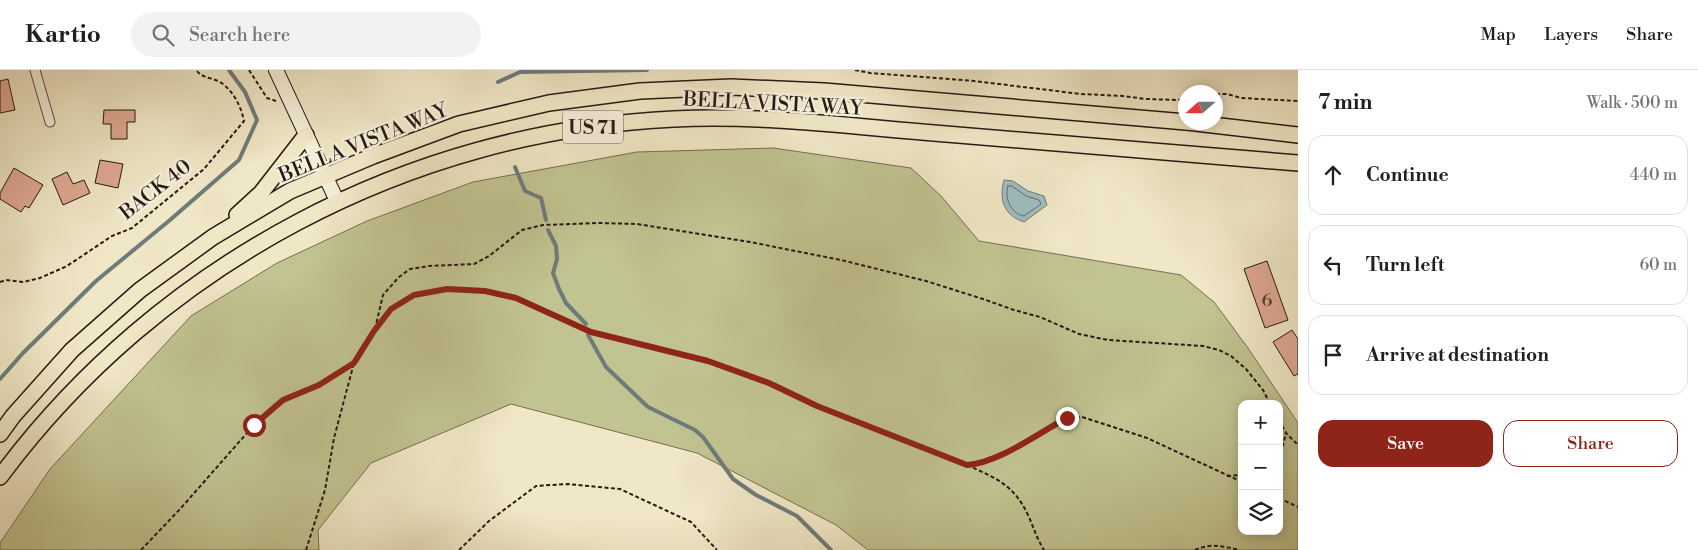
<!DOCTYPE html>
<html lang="en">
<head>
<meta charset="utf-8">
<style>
  :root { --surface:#fff; --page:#f2f2f2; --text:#202124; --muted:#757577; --line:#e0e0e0; --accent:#8f2418 }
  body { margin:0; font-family:"Libre Bodoni",serif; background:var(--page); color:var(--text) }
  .controls { position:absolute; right:15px; bottom:15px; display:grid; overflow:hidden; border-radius:10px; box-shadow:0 2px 12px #0003 }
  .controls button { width:45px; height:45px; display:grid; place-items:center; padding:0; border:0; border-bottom:1px solid var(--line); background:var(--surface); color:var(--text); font:25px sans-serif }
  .compass { position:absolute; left:1178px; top:15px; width:45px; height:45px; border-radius:50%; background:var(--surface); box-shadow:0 2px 12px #0003; rotate:249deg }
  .stop { position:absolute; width:15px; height:15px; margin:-11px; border:4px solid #8f2418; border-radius:50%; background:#fff }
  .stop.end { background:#8f2418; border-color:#fff; box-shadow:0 1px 5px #0008 }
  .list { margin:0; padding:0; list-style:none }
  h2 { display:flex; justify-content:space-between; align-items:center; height:65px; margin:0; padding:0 20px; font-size:21px }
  h2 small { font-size:16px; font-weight:400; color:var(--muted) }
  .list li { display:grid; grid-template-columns:32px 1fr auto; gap:15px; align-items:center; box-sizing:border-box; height:80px; margin:0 10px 10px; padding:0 10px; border:1px solid var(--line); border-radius:15px }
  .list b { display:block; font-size:19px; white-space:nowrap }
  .list em { font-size:16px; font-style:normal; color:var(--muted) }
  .actions { display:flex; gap:10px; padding:15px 20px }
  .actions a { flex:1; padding:11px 0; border:1px solid var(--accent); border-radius:15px; text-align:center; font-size:18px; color:var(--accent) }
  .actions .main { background:var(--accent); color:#fff }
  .icon { flex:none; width:28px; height:28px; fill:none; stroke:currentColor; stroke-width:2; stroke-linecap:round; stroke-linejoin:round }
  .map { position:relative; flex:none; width:1298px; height:480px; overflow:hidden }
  header { display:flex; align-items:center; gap:30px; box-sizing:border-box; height:70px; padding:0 25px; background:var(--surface); border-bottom:1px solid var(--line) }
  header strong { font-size:24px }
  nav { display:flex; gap:28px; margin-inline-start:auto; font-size:18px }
  .search { width:350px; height:45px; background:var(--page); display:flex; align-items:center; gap:12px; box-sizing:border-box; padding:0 18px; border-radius:28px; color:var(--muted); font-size:19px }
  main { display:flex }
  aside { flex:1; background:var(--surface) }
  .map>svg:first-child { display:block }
  .green { fill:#c1c390; stroke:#746e52; fill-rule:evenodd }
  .water { fill:#9fbdbf; stroke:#6f7b7b }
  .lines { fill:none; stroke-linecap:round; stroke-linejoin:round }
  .shore { stroke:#636b6a; stroke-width:1 }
  .stream { stroke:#6f7b7b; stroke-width:4 }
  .building { fill:#dea791; stroke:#271914 }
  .street-casing { stroke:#594c40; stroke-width:11 }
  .secondary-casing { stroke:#271914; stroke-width:16 }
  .primary-casing { stroke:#271914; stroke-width:18 }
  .path { stroke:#271914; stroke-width:2; stroke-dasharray:4 2.5; stroke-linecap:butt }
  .street { stroke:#f5efda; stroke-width:9 }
  .secondary { stroke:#f5efda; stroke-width:14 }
  .primary { stroke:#f0e7c6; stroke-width:15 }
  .route { stroke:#8f2418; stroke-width:6 }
  .labels { text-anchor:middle; stroke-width:5; stroke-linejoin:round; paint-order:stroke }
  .number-label { font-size:18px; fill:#553c33 }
  .shield { fill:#f5efda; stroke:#65594f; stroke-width:1 }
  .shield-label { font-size:19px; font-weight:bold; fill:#271914 }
  .street-label { font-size:20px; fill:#271914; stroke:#f5efda }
</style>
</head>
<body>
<header>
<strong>Kartio</strong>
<div class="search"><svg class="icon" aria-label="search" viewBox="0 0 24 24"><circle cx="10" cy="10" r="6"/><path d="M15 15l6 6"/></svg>Search here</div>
<nav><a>Map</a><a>Layers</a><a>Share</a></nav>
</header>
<main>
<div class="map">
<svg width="1298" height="480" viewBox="0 0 1298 480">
  <rect width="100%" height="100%" fill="#f0e7c6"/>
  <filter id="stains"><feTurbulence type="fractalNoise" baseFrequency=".004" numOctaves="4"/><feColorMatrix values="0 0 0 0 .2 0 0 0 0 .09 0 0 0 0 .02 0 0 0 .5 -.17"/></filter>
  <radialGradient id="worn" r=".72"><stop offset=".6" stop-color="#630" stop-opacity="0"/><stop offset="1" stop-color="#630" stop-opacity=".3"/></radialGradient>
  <path class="green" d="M773,78l138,20 30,28 38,45 202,34 33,27 34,46 50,75v127h-430l-32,-25 -139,-72 -186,-49 -140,59 -53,67 1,20h-319v-7l50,-74 141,-153 86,-53 90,-42 106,-39 164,-30zM1242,334h37v127h-37z"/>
  <path class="water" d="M1004,110l9,1 15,10 16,5 3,9 -23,17c-21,-7 -25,-23 -20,-42z"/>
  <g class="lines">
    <path class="shore" d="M1008,116h4l14,10 13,4 2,4 -17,12c-13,-2 -20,-18 -16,-30z"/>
    <g class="stream">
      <path d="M498,12l22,-10 127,-2"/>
      <path d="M515,97l10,24 16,7 5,22"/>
      <path d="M548,160l8,16 1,13 -4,14 6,16 7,14 20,21"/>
      <path d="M588,265l18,32 42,40 47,23 8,7 30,42 23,16 41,21 34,34"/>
      <path d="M0,309l23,-26 73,-72 74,-61 69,-60 18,-40 -12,-28 -16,-22"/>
    </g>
  </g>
  <g class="building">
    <path d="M8,9l7,31 -15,3v-32z"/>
    <path d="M104,40h31v12h-8v17h-16v-15h-8z"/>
    <path d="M100,90l23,4 -5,24 -23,-5z"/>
    <path d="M14,98l29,17 -14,23 -4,-2 -4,6 -21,-13v-6z"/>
    <path d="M67,102l6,12 11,-4 6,13 -27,12 -11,-26z"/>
    <path d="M1267,191l21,59 -23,8 -21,-59z"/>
    <path d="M1292,260l6,9v35l-4,2 -21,-34z"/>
  </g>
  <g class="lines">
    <g class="street-casing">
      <path id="street" d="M35,0l15,52"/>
    </g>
    <g class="secondary-casing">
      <path id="secondary" d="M276,0l61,131"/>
    </g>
    <g class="primary-casing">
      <g id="primary">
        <path d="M1187,52l111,13"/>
        <path d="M237,145l24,-22 45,-58"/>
        <path d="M0,364l13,-18 59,-66 68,-60 73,-53 77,-46 83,-35 86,-32 90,-21 91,-12 91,-4 93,4 362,31"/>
        <path d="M0,407c158,-213 409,-346 674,-358 83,-4 166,6 248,13 126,10 251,21 376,31"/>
      </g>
    </g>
    <g class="path">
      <path d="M249,0l18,28 9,3"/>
      <path d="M855,0l15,3 104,8 107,13 42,2 23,3 32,1 8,-2"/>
      <path d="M1216,24h11l14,4 57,3"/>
      <path d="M0,212l6,-2 17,2 17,-4 27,-12 45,-30 20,-8 72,-59 40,-48c-3,-15 -11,-31 -24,-39 -9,-5 -17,-3 -24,-12"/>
      <path d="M375,259l8,-34 16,-18 11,-8 19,-3 45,-2 15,-8 33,-26 21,-5 55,-2 39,1 113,18 91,18 85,21 57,18 31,11 26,7 39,17 29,6 95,6 16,4 12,6 15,13 17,21 7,14"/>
      <path d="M1279,350l7,13 12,12"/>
      <path d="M1279,382l3,-3 4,-16"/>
      <path d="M967,395c29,13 47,20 61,50 6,13 8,22 16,35"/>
      <path d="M1227,406l15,-1"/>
      <path d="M1279,428l19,9"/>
      <path d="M141,480l40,-42 73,-83 29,-25 36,-15 35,-22 20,-32 17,-22 23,-14 33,-6 38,2 31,7 75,34 117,29 61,22 48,23 150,59 12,-1 15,-5 73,-41 15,-1 65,21 95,44"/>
      <path d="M306,480l19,-60 9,-52 20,-75"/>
      <path d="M459,480l30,-29 47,-35 32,-2 52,5 71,33 26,28"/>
      <path d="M1195,480c15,-7 28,-4 44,0"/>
    </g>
    <use href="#street" class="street"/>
    <use href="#secondary" class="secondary"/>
    <use href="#primary" class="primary"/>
  </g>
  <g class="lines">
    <path class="route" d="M254,355l29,-25 36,-15 35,-22 20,-32 17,-22 23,-14 33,-6 38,2 31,7 75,34 117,29 61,22 48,23 150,59c32,-2 71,-32 100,-47"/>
  </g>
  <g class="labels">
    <g class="number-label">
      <text x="1267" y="236">6</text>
    </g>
    <rect class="shield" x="563" y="40.5" width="60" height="33" rx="4"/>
    <g class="shield-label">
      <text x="593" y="64">US 71</text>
    </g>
    <g class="street-label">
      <text transform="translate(773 33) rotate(3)" y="7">BELLA VISTA WAY</text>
      <text transform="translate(363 72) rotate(-22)" y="7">BELLA VISTA WAY</text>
      <text transform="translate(155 119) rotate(-38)" y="7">BACK 40</text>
    </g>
  </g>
  <rect width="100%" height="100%" filter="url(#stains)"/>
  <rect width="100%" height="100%" fill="url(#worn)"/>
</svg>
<div class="controls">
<button>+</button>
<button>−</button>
<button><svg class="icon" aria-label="layers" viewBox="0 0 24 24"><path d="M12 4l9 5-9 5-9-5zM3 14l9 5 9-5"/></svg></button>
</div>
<svg class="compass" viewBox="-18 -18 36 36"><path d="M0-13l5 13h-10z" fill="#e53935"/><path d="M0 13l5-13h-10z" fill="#757577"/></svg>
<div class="stop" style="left:254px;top:355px"></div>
<div class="stop end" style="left:1067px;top:348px"></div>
</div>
<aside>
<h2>7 min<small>Walk · 500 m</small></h2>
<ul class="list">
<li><svg class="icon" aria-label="ahead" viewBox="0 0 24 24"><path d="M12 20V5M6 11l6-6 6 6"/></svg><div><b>Continue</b></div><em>440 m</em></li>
<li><svg class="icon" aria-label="left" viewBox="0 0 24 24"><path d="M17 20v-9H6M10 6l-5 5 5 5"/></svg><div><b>Turn left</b></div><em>60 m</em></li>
<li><svg class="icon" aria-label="arrive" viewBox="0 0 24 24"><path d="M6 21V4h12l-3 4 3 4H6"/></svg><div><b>Arrive at destination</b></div></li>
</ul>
<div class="actions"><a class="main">Save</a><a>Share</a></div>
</aside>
</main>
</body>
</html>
